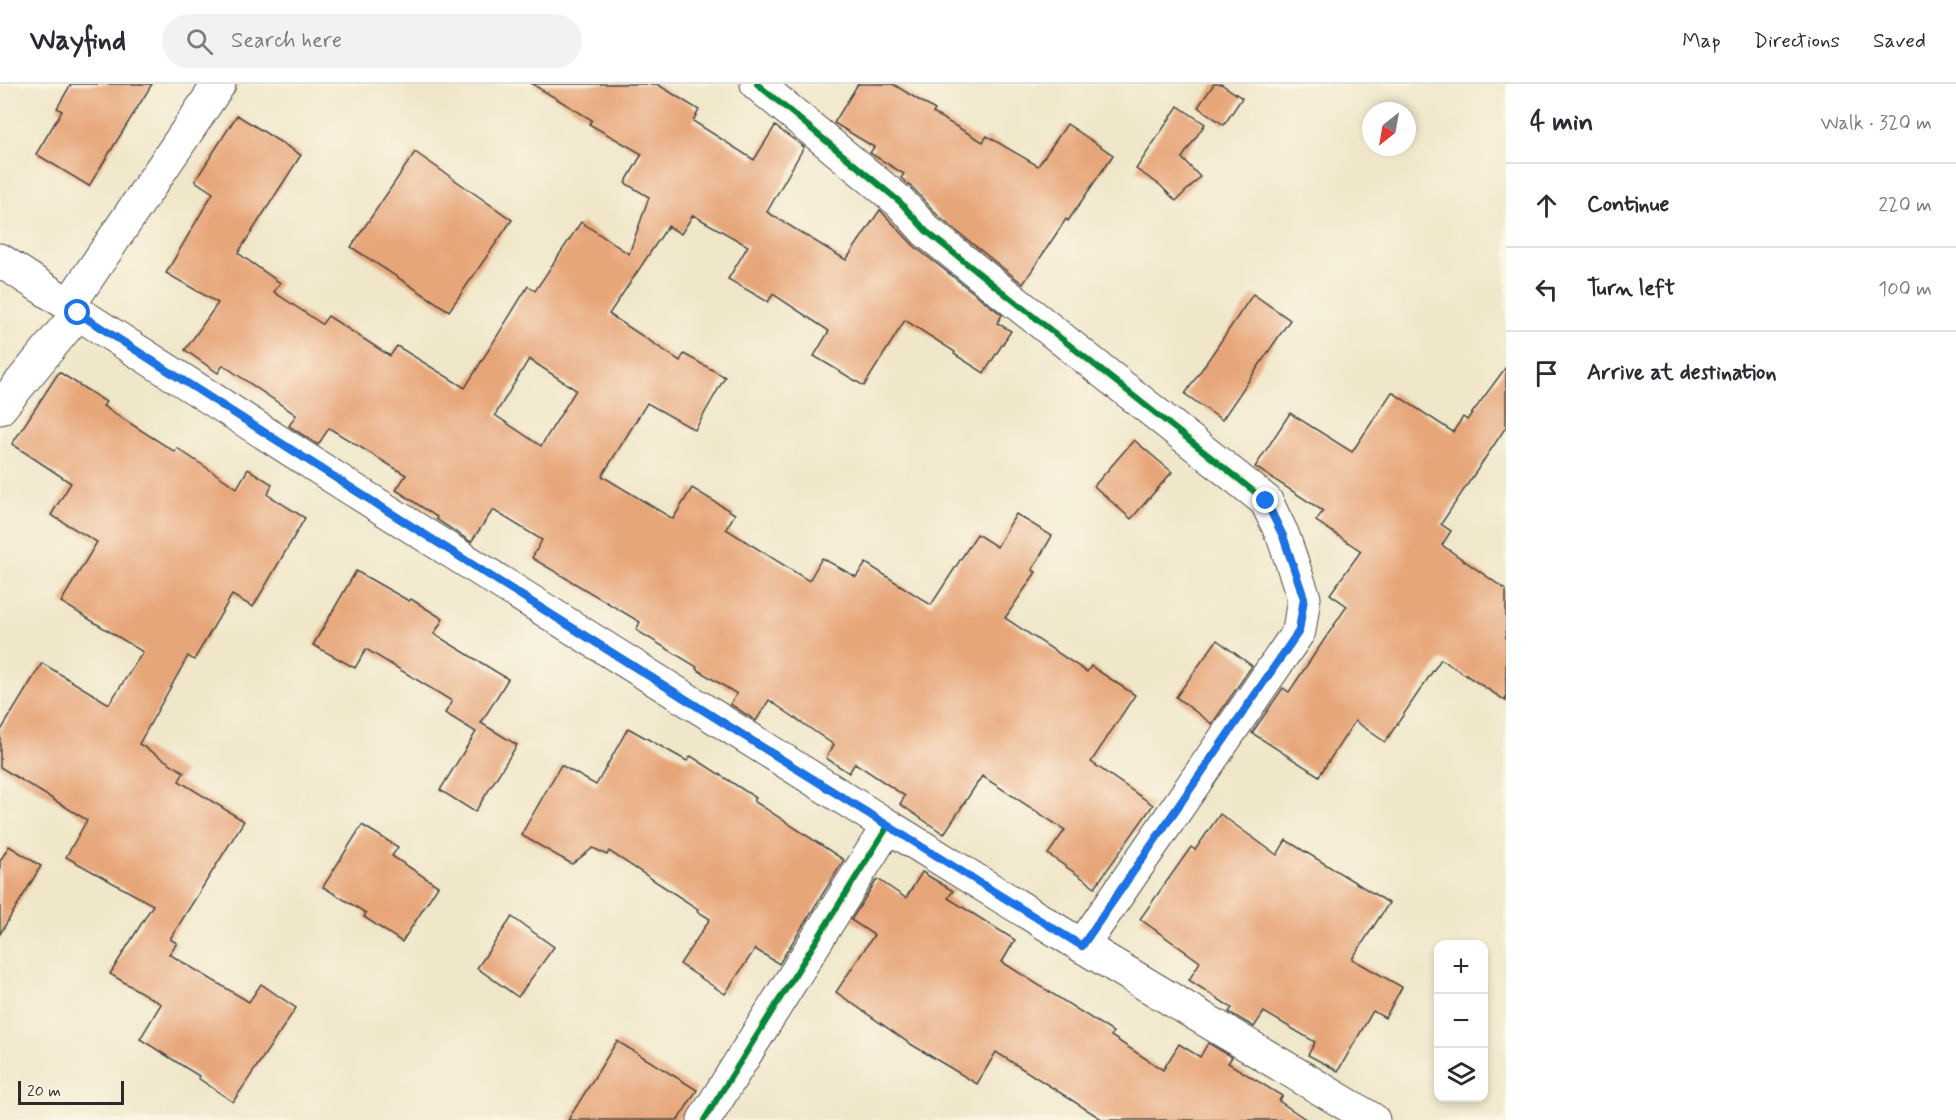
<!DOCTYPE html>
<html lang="en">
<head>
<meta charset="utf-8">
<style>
  :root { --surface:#fff; --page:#f2f2f3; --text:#2b2b33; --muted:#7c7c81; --line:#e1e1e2 }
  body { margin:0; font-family:Mynerve,sans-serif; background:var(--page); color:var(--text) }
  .controls { position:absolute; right:18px; bottom:18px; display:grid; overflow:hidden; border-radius:12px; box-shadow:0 3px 9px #0003 }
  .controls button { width:54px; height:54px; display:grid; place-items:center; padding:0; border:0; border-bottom:2px solid var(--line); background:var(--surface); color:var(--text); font:30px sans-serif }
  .compass { position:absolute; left:1362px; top:18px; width:54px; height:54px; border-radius:50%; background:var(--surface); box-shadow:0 3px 9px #0003; rotate:211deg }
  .scale { position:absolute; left:18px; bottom:15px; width:106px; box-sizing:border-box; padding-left:6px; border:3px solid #2b2b2b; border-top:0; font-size:16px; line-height:21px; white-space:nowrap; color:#2b2b2b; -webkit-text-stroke:4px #fcf5e5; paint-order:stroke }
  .stop { position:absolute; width:18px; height:18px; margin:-14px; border:4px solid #1a73e8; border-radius:50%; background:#fff }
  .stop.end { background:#1a73e8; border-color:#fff; box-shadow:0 2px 6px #0008 }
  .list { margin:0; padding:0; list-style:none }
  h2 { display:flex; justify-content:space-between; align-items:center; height:78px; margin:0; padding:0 24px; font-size:26px }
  h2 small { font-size:20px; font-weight:400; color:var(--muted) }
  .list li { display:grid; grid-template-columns:39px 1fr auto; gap:18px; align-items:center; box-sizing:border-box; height:84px; padding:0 24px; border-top:2px solid var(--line) }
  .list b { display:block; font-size:22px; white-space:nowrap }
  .list em { font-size:20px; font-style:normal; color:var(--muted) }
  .icon { flex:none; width:33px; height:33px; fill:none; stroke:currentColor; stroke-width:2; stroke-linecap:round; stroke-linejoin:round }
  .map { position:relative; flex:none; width:1506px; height:1036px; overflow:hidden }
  header { display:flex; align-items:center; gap:36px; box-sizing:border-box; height:84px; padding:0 30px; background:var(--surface); border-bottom:2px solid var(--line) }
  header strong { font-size:28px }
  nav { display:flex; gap:33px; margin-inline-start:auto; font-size:21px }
  .search { width:420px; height:54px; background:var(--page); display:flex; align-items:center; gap:15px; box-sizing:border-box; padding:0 21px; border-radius:33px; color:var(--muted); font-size:22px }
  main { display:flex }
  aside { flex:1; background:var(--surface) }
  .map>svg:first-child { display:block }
  .building { fill:#e7a679; fill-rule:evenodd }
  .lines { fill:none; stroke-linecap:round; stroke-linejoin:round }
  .minor-casing { stroke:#494743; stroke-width:35 }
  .minor { stroke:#fff; stroke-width:33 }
  .cycleway-casing { stroke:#fcf5e5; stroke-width:10 }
  .cycleway { stroke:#00873e; stroke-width:6 }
  .route { stroke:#1a73e8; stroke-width:8 }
</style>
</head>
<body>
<header>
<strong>Wayfind</strong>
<div class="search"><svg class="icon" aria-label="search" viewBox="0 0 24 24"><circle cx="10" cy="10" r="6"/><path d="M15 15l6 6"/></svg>Search here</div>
<nav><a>Map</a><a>Directions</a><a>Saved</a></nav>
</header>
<main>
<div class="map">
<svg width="1506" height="1036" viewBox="0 0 1506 1036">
  <rect width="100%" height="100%" fill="#fcf5e5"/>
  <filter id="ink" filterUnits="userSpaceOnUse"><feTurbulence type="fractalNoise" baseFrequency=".0167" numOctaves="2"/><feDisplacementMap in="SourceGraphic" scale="12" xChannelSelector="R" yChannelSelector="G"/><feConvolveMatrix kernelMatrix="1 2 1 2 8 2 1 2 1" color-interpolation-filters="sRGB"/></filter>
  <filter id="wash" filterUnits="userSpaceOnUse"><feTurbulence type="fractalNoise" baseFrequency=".008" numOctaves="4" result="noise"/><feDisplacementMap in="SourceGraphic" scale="24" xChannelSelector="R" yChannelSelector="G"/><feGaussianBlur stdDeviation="1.35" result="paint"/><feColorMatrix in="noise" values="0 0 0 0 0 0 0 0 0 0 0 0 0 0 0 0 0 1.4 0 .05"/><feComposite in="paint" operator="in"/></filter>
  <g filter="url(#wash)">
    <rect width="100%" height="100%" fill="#f0e7ca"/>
    <g id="blocks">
      <g class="building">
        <path d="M71,0h81l-63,102 -53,-32 26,-43 -5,-3z"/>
        <path d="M532,0h125l42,26 -6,11 61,39 21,-34 29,21 -37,65 79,48 34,-50 34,36 88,69 -5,8 14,8 -27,42 -30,-19 1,-2 -50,-32 -41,66 -50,-30 15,-25 -56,-37 -5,8 -40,-23 20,-33 -55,-31 -12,19 -13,-8 -59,88 71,47 4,-7 41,23 -30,53 -48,-27 -45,73 71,43 19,-31 43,26 -9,15 83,52 13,-23 34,19 10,-14 65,42 46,-71 20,13 19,-33 36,22 -20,34 4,2 -31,46 82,54 4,-6 44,29 -44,67 62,43 -58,82 -47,-33 17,-24 -83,-54 -38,58 -44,-30 5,-8 -50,-33 -6,10 -23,-15 8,-13 -65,-45 -13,21 -26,-17 7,-10 -41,-25 1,-2 -61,-37 4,-8 -108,-64 10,-18 -49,-30 -22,32 -35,-23 1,-2 -41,-27 10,-15 -77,-47 -11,17 -29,-19 7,-11 -73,-50 -5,8 -33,-23 33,-47 -52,-30 47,-80 -18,-12 42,-66 64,40 -63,98 42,30 -6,9 48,32 6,-8 62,40 7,-10 68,42 63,-102 7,5 46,-69 48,32 20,-57 -24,-14 17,-29 -53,-30 3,-4zM529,275l47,31 -35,56 -46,-31z"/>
        <path d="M858,0h35l42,26 -2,3 50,29 4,-6 51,30 29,-42 46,31 -45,66 -2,-2 -43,65 -84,-67 -25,-28 -13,-11 3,-4 -34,-21 4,-6 -40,-24z"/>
        <path d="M1214,0h7l21,14 -18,27 -26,-18z"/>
        <path d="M1178,22l27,18 -23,34 18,19 -24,24 -16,-16 -24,-16z"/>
        <path d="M415,68l97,68 -63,91 -98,-64z"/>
        <path d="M1253,210l37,26 -68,100 -37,-26z"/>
        <path d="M1506,283v60l-65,97 10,7 -9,14 64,45v111l-65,-42 -56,83 -30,-21 -36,55 -67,-43 31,-45 6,4 58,-86 -17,-12 31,-43 -45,-30 7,-10 -68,-44 35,-54 62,39 40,-60 61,40 10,-15 4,3z"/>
        <path d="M59,288l47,30 -3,4 72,46 2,-4 60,40 11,-19 24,15 -4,11 37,23 -52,89 -21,-12 -38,65 -6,-4 -49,88 45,28 -5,9 65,40 -74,118 7,4 -8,11 80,48 12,-18 35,24 -63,94 -35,-24 1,-2 -59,-37 21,-35 -51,-30 43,-69 -87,-48 21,-37 -87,-53v-35l42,-69 67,41 34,-52 -82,-50 36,-60 -46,-27 20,-32 -59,-39z"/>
        <path d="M1134,356l38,32 -41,47 -37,-33z"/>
        <path d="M356,487l53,30 2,-2 32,20 -9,15 74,45 -27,44 36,22 -42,67 -35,-22 36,-58 -31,-19 7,-12 -86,-52 -11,19 -42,-23z"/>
        <path d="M1217,556l35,26 -40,58 -36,-27z"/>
        <path d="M628,644l59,33 4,-5 65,42 -2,3 90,59 -65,104 -24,-15 -30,45 -45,-30 30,-45 -13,-8 1,-2 -89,-58 -2,4 -14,-7 -21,16 -51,-29 40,-70 35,20z"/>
        <path d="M1220,730l57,41 9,-15 103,63 -37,56 50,28 -17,31 -12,-7 -35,60 -30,-16 7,-13 -51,-30 -10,15 -25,-15 3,-4 -43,-28 11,-18 -60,-43 51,-72 4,3z"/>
        <path d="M362,741l36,22 -6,9 46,30 -36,56 -38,-25 2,-4 -43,-26z"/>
        <path d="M9,762l32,20 -41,68v-73z"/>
        <path d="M922,788l31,19 -5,7 67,42 -13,22 111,70 -2,4 52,34 16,-26 21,13 8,-14 24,14 -4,6 54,33 -3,5 28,19h-204l-107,-68 -19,32 -68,-41 -73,-51 38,-57 -23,-15 25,-39 3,-1 27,18z"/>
        <path d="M512,833l42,30 -36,50 -41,-29z"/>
        <path d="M617,957l80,49 -19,30h-110z"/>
      </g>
    </g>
  </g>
  <g filter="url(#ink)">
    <use href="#blocks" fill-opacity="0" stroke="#494743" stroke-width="1.5"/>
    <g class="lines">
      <g class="minor-casing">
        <g id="minor">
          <path d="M757,0l143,118 26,29 20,16 320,254 17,35 21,62 -5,33 -217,315"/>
          <path d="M0,176l69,45 150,-221"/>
          <path d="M69,221l9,8 271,174 539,339 -184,294"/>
          <path d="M0,324l78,-95"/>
          <path d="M888,742l194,120 291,174"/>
        </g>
      </g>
      <use href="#minor" class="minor"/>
      <g class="cycleway-casing">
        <g id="cycleway">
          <path d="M757,0l143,118 26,29 20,16 320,254 17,35 21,62 -5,33 -217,315"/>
          <path d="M69,221l9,8 271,174 539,339 -184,294"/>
        </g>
      </g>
      <use href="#cycleway" class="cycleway"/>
    </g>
  </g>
  <g class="lines" filter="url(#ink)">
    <path class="route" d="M78,229c333,214 667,425 1004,633l217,-315 5,-33 -21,-62 -17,-35"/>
  </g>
</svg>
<div class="controls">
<button>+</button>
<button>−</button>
<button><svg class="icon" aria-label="layers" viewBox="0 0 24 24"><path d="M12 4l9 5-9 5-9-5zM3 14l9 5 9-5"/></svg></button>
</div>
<svg class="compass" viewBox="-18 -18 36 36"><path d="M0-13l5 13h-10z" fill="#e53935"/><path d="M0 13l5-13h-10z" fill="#7c7c81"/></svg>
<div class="scale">20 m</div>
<div class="stop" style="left:78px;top:229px"></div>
<div class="stop end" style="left:1266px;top:417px"></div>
</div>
<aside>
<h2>4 min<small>Walk · 320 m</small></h2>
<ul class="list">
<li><svg class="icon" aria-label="ahead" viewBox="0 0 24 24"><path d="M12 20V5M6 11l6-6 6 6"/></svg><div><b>Continue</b></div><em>220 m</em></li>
<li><svg class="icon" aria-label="left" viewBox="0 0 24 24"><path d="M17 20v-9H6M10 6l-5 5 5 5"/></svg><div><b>Turn left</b></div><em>100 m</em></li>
<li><svg class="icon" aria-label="arrive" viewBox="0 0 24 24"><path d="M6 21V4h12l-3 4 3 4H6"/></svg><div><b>Arrive at destination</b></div></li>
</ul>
</aside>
</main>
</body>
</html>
